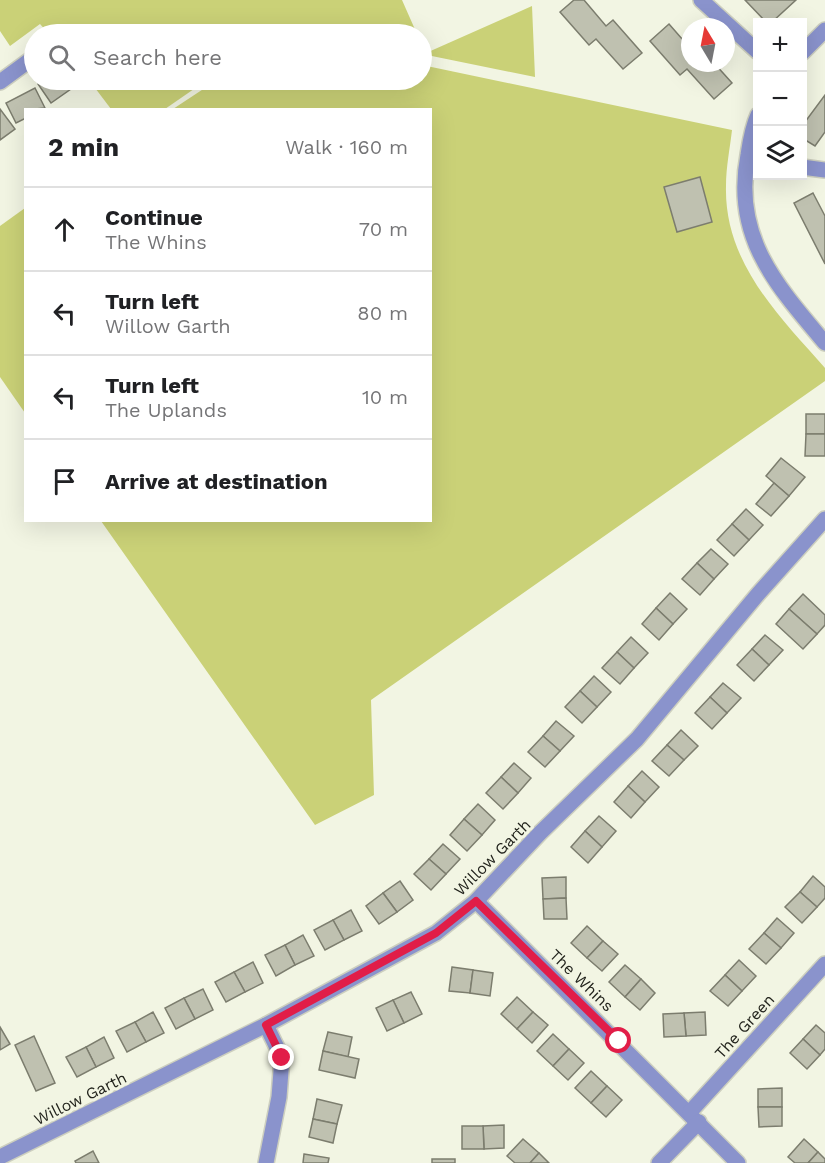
<!DOCTYPE html>
<html lang="en">
<head>
<meta charset="utf-8">
<style>
  :root { --surface:#fff; --page:#f2f2f2; --text:#202124; --muted:#757577; --line:#e0e0e0 }
  body { margin:0; font-family:"Work Sans",sans-serif; background:var(--page); color:var(--text) }
  .controls { position:absolute; right:18px; top:18px; display:grid; overflow:hidden; border-radius:0px; box-shadow:0 6px 24px #0002 }
  .controls button { width:54px; height:54px; display:grid; place-items:center; padding:0; border:0; border-bottom:2px solid var(--line); background:var(--surface); color:var(--text); font:30px sans-serif }
  .compass { position:absolute; left:681px; top:18px; width:54px; height:54px; border-radius:50%; background:var(--surface); box-shadow:0 6px 24px #0002; rotate:350deg }
  .stop { position:absolute; width:18px; height:18px; margin:-14px; border:4px solid #e11d48; border-radius:50%; background:#fff }
  .stop.end { background:#e11d48; border-color:#fff; box-shadow:0 2px 6px #0008 }
  .list { margin:0; padding:0; list-style:none }
  h2 { display:flex; justify-content:space-between; align-items:center; height:78px; margin:0; padding:0 24px; font-size:26px }
  h2 small { font-size:20px; font-weight:400; color:var(--muted) }
  .list li { display:grid; grid-template-columns:39px 1fr auto; gap:18px; align-items:center; box-sizing:border-box; height:84px; padding:0 24px; border-top:2px solid var(--line) }
  .list b { display:block; font-size:22px; white-space:nowrap }
  .list p { margin:0; font-size:20px; white-space:nowrap; color:var(--muted) }
  .list em { font-size:20px; font-style:normal; color:var(--muted) }
  .icon { flex:none; width:33px; height:33px; fill:none; stroke:currentColor; stroke-width:2; stroke-linecap:round; stroke-linejoin:round }
  .map { position:relative; flex:none; width:825px; height:1163px; overflow:hidden }
  .search { position:absolute; background:var(--surface); box-shadow:0 6px 24px #0002; left:24px; top:24px; width:408px; height:66px; display:flex; align-items:center; gap:15px; box-sizing:border-box; padding:0 21px; border-radius:33px; color:var(--muted); font-size:22px }
  .panel { position:absolute; background:var(--surface); box-shadow:0 6px 24px #0002; left:24px; top:108px; width:408px; height:414px; border-radius:0px }
  .map>svg:first-child { display:block }
  .green { fill:#cad177 }
  .building { fill:#bfc1b0; stroke:#7c7d6e; stroke-width:1.5 }
  .lines { fill:none; stroke-linecap:round; stroke-linejoin:round }
  .street-casing { stroke:#cdcfbf; stroke-width:18 }
  .path { stroke:#8b8d81; stroke-width:4; stroke-dasharray:1.5 4.5; stroke-linecap:butt }
  .street { stroke:#8a93cc; stroke-width:15 }
  .route { stroke:#e11d48; stroke-width:8 }
  .labels { text-anchor:middle; stroke-width:6; stroke-linejoin:round; paint-order:stroke }
  .street-label { font-size:16px; fill:#23241d; stroke:#f2f5e3 }
</style>
</head>
<body>
<div class="map">
<svg width="825" height="1163" viewBox="0 0 825 1163">
  <rect width="100%" height="100%" fill="#f2f5e3"/>
  <g class="green">
    <path d="M0,0h402l15,34h-89l-45,-9 -13,9h-221l-9,-10 -30,22 -10,-15z"/>
    <path d="M532,6l3,71 -113,-23v-10l4,9z"/>
    <path d="M422,65l310,65c-2,18 -6,37 -6,56 -2,76 52,129 99,182v13l-454,319 3,95 -59,30 -214,-304 329,-1v-410l-257,-1 44,-29h205z"/>
    <path d="M89,80h118l-42,29h-54z"/>
    <path d="M25,208v205l-25,-36v-151z"/>
  </g>
  <g class="building">
    <path d="M574,0h10l22,26 7,-6 29,33 -19,16 -27,-30 -7,6 -29,-33z"/>
    <path d="M745,0h51l-24,22h-6z"/>
    <path d="M669,24l21,24v15h24l18,20 -18,16 -27,-30 -7,6 -30,-34z"/>
    <path d="M45,80h30l3,4 -27,19 -13,-19z"/>
    <path d="M35,88l10,20 -19,2v8l-10,5 -10,-20z"/>
    <path d="M825,95v37l-10,14 -13,-8v-12z"/>
    <path d="M0,109l15,20 -15,11z"/>
    <path d="M700,177l12,45 -35,10 -13,-45z"/>
    <path d="M813,193l12,23v48l-31,-61z"/>
    <rect x="806" y="414" width="19" height="20"/>
    <path d="M806,434h19v22h-20z"/>
    <path d="M781,458l24,19 -16,19 -23,-20z"/>
    <path d="M774,483l15,13 -18,20 -15,-12z"/>
    <path d="M746,509l17,16 -14,15 -17,-16z"/>
    <path d="M732,524l17,16 -15,16 -17,-16z"/>
    <path d="M711,549l17,15 -14,15 -17,-16z"/>
    <path d="M697,563l17,16 -14,16 -18,-16z"/>
    <path d="M670,593l17,16 -14,15 -17,-16z"/>
    <path d="M803,594l22,21v10l-8,9 -28,-25z"/>
    <path d="M656,608l17,16 -14,16 -17,-16z"/>
    <path d="M789,609l28,25 -14,15 -27,-25z"/>
    <path d="M765,635l18,15 -14,15 -17,-16z"/>
    <path d="M631,637l17,16 -14,15 -17,-16z"/>
    <path d="M752,649l17,16 -15,16 -17,-16z"/>
    <path d="M617,652l17,16 -14,16 -18,-16z"/>
    <path d="M594,676l17,16 -14,15 -17,-16z"/>
    <path d="M723,683l18,15 -14,15 -17,-16z"/>
    <path d="M580,691l17,16 -15,16 -17,-16z"/>
    <path d="M710,697l17,16 -15,16 -17,-16z"/>
    <path d="M556,721l18,15 -14,15 -17,-15z"/>
    <path d="M681,730l17,16 -14,14 -17,-15z"/>
    <path d="M543,736l17,15 -15,16 -17,-15z"/>
    <path d="M667,745l17,15 -15,16 -17,-15z"/>
    <path d="M514,763l17,15 -13,15 -17,-16z"/>
    <path d="M642,771l17,16 -14,15 -17,-16z"/>
    <path d="M501,777l17,16 -15,16 -17,-16z"/>
    <path d="M628,786l17,16 -14,16 -17,-16z"/>
    <path d="M478,804l17,16 -13,15 -18,-16z"/>
    <path d="M599,816l17,15 -14,16 -17,-16z"/>
    <path d="M464,819l18,16 -15,16 -17,-16z"/>
    <path d="M585,831l17,16 -14,16 -17,-16z"/>
    <path d="M443,844l17,15 -14,15 -17,-15z"/>
    <path d="M429,859l17,15 -15,16 -17,-16z"/>
    <path d="M813,876l12,11v11l-8,9 -17,-15z"/>
    <path d="M566,877v21l-23,1 -1,-21z"/>
    <path d="M400,881l13,19 -16,12 -14,-19z"/>
    <path d="M800,892l17,15 -15,16 -17,-16z"/>
    <path d="M383,893l14,19 -18,12 -13,-18z"/>
    <path d="M566,898l1,21h-23l-1,-20z"/>
    <path d="M351,910l11,21 -18,9 -11,-20z"/>
    <path d="M777,918l17,15 -13,15 -17,-15z"/>
    <path d="M333,920l11,20 -19,10 -11,-20z"/>
    <path d="M587,926l16,15 -16,17 -16,-15z"/>
    <path d="M764,933l17,15 -15,16 -17,-15z"/>
    <path d="M303,935l11,21 -19,9 -10,-20z"/>
    <path d="M603,941l15,13 -16,17 -15,-13z"/>
    <path d="M285,945l10,20 -19,11 -11,-21z"/>
    <path d="M739,960l17,16 -14,15 -17,-16z"/>
    <path d="M253,962l10,21 -18,9 -11,-20z"/>
    <path d="M625,965l16,14 -16,18 -16,-15z"/>
    <path d="M452,967l21,3 -3,23 -21,-2z"/>
    <path d="M473,970l20,3 -3,23 -20,-3z"/>
    <path d="M234,972l11,20 -19,10 -11,-20z"/>
    <path d="M725,975l17,16 -14,15 -18,-15z"/>
    <path d="M641,979l14,14 -15,17 -15,-13z"/>
    <path d="M203,989l10,21 -18,9 -11,-21z"/>
    <path d="M411,992l11,22 -18,9 -11,-23z"/>
    <path d="M517,997l16,15 -16,17 -16,-15z"/>
    <path d="M184,998l11,21 -19,10 -11,-21z"/>
    <path d="M393,1000l11,23 -17,8 -11,-23z"/>
    <path d="M153,1012l11,21 -18,9 -11,-20z"/>
    <path d="M533,1012l15,13 -16,18 -15,-14z"/>
    <path d="M705,1012l1,23 -20,1 -2,-23z"/>
    <path d="M684,1013l2,23 -22,1 -1,-23z"/>
    <path d="M135,1022l11,20 -19,10 -11,-21z"/>
    <path d="M816,1025l9,8v16l-5,6 -17,-16z"/>
    <path d="M0,1027l10,17 -10,6z"/>
    <path d="M328,1032l24,5 -4,20 -25,-6z"/>
    <path d="M553,1034l16,15 -16,17 -16,-15z"/>
    <path d="M34,1036l21,47 -19,8 -21,-46z"/>
    <path d="M104,1037l10,21 -18,9 -10,-20z"/>
    <path d="M803,1039l17,16 -13,14 -17,-16z"/>
    <path d="M86,1047l10,20 -19,10 -11,-20z"/>
    <path d="M569,1049l15,14 -16,17 -15,-14z"/>
    <path d="M323,1051l36,8 -4,19 -36,-8z"/>
    <path d="M591,1071l16,15 -16,17 -16,-15z"/>
    <path d="M607,1086l15,14 -16,17 -15,-14z"/>
    <path d="M782,1088v19h-24v-18z"/>
    <path d="M317,1099l25,6 -5,19 -24,-5z"/>
    <path d="M758,1107h24v19l-23,1z"/>
    <path d="M313,1119l24,5 -4,19 -24,-6z"/>
    <path d="M504,1125v23l-20,1 -1,-23z"/>
    <path d="M462,1126h21l1,23h-22z"/>
    <path d="M523,1139l16,14 -9,10h-15l-8,-7z"/>
    <path d="M804,1139l14,13 -10,11h-13l-7,-6z"/>
    <path d="M93,1151l6,12h-23l-1,-2z"/>
    <path d="M818,1152l7,7v4h-17z"/>
    <path d="M539,1153l10,10h-19z"/>
    <path d="M304,1154l25,4 -1,5h-25z"/>
    <rect x="432" y="1159" width="23" height="4"/>
  </g>
  <g class="lines">
    <g class="street-casing">
      <g id="street">
        <path d="M701,0l57,52"/>
        <path d="M802,53l23,-23"/>
        <path d="M0,82l34,-25"/>
        <path d="M758,115c-6,13 -8,27 -10,40 -16,81 28,130 77,188"/>
        <path d="M802,167l23,3"/>
        <path d="M476,901l262,262"/>
        <path d="M690,1112l135,-148"/>
        <path d="M0,1157l266,-132 170,-92 40,-32 64,-68 97,-94 121,-145 67,-75"/>
        <path d="M266,1163l13,-66 3,-39 -16,-33"/>
        <path d="M659,1163l40,-41"/>
      </g>
    </g>
    <path class="path" d="M92,34l16,-4"/>
    <use href="#street" class="street"/>
  </g>
  <g class="lines">
    <path class="route" d="M282,1058l-16,-33 170,-92 40,-32 143,140"/>
  </g>
  <g class="labels">
    <g class="street-label">
      <text transform="translate(492 857) rotate(-45)" y="6">Willow Garth</text>
      <text transform="translate(582 980) rotate(44)" y="6">The Whins</text>
      <text transform="translate(744 1026) rotate(-48)" y="6">The Green</text>
      <text transform="translate(80 1098) rotate(-26)" y="6">Willow Garth</text>
    </g>
  </g>
</svg>
<div class="controls">
<button>+</button>
<button>−</button>
<button><svg class="icon" aria-label="layers" viewBox="0 0 24 24"><path d="M12 4l9 5-9 5-9-5zM3 14l9 5 9-5"/></svg></button>
</div>
<svg class="compass" viewBox="-18 -18 36 36"><path d="M0-13l5 13h-10z" fill="#e53935"/><path d="M0 13l5-13h-10z" fill="#757577"/></svg>
<div class="stop" style="left:619px;top:1041px"></div>
<div class="stop end" style="left:282px;top:1058px"></div>
<div class="search"><svg class="icon" aria-label="search" viewBox="0 0 24 24"><circle cx="10" cy="10" r="6"/><path d="M15 15l6 6"/></svg>Search here</div>
<section class="panel">
<h2>2 min<small>Walk · 160 m</small></h2>
<ul class="list">
<li><svg class="icon" aria-label="ahead" viewBox="0 0 24 24"><path d="M12 20V5M6 11l6-6 6 6"/></svg><div><b>Continue</b><p>The Whins</p></div><em>70 m</em></li>
<li><svg class="icon" aria-label="left" viewBox="0 0 24 24"><path d="M17 20v-9H6M10 6l-5 5 5 5"/></svg><div><b>Turn left</b><p>Willow Garth</p></div><em>80 m</em></li>
<li><svg class="icon" aria-label="left" viewBox="0 0 24 24"><path d="M17 20v-9H6M10 6l-5 5 5 5"/></svg><div><b>Turn left</b><p>The Uplands</p></div><em>10 m</em></li>
<li><svg class="icon" aria-label="arrive" viewBox="0 0 24 24"><path d="M6 21V4h12l-3 4 3 4H6"/></svg><div><b>Arrive at destination</b></div></li>
</ul>
</section>
</div>
</body>
</html>
